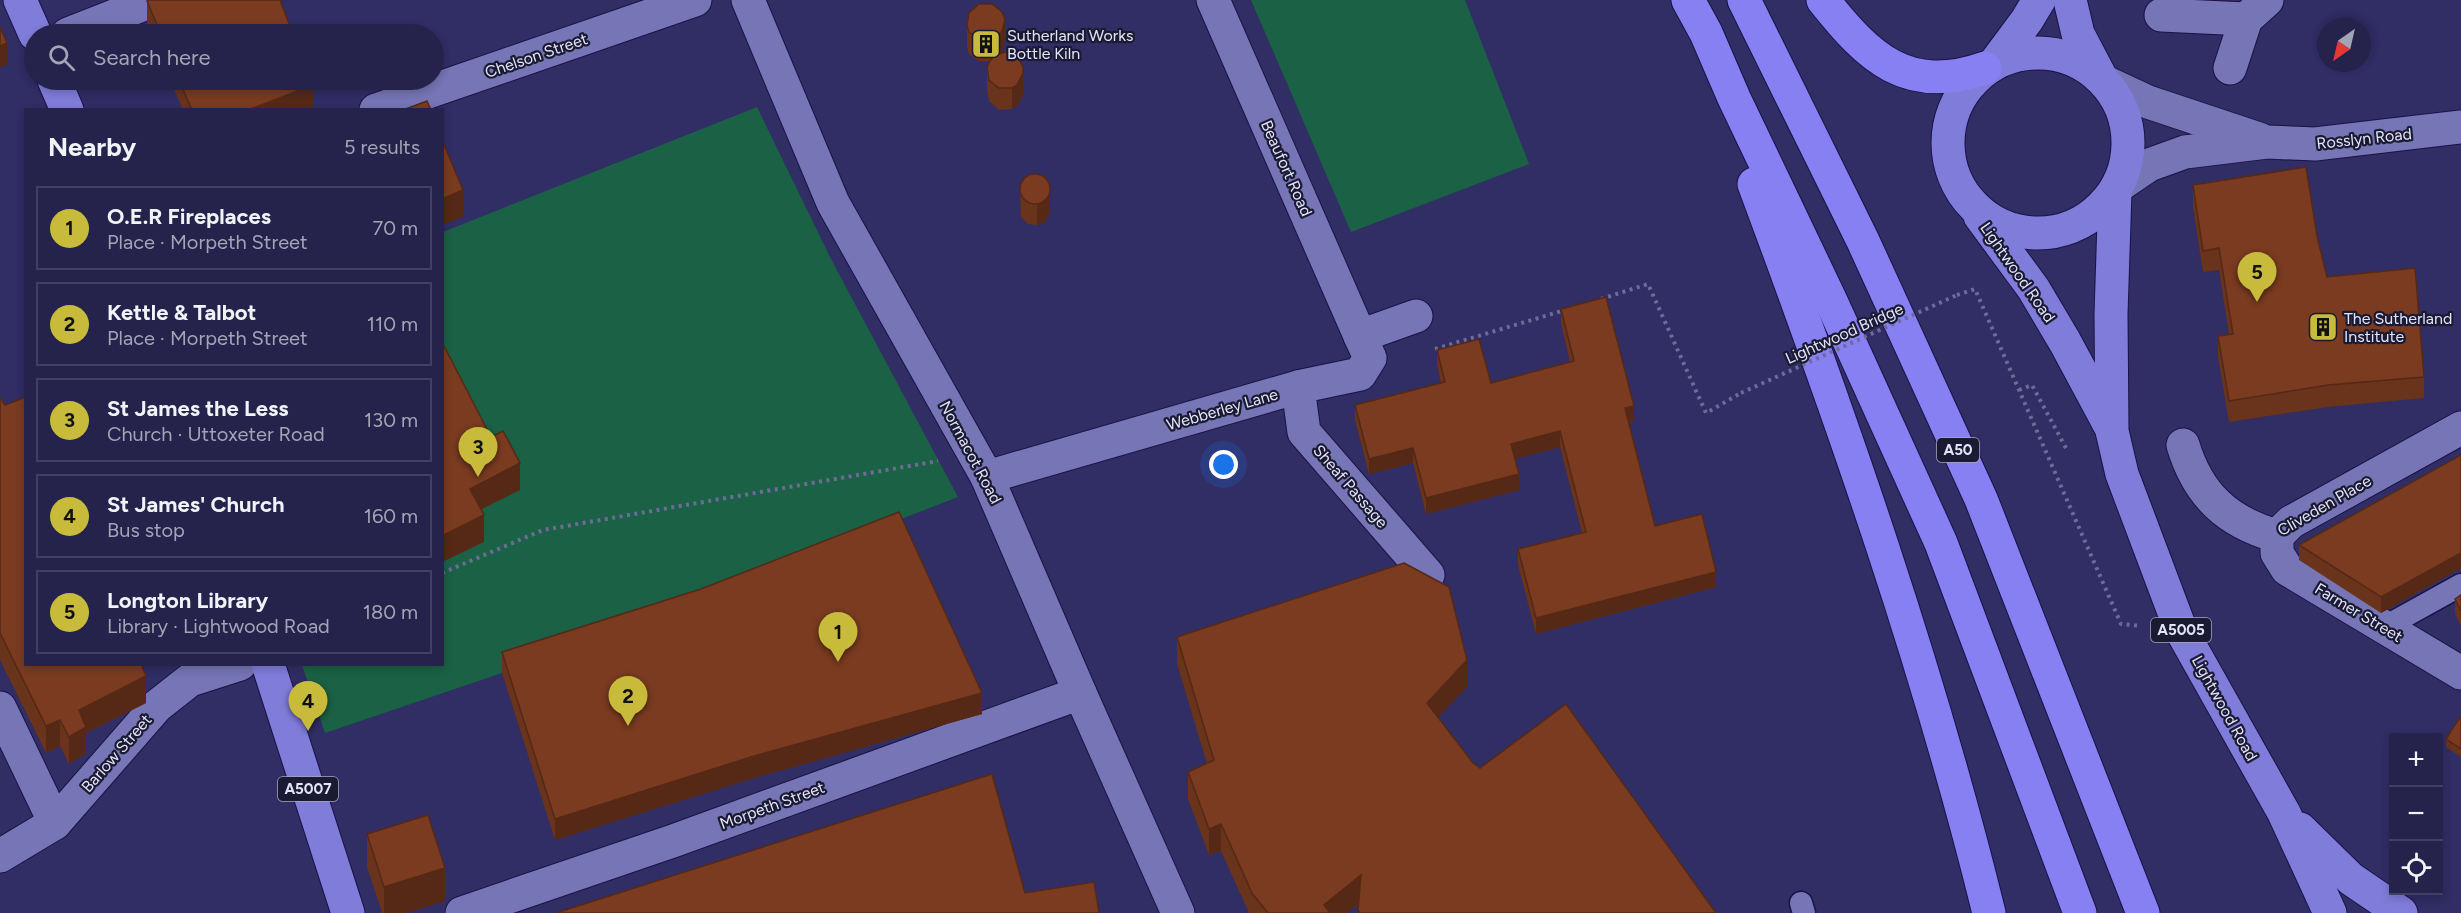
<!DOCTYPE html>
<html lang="en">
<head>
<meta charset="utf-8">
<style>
  :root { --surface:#25224c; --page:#2d2a53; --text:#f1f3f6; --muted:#a3a4b5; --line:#423f64; --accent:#c8bb3b }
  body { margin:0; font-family:Figtree,sans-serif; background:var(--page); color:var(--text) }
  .controls { position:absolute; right:18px; bottom:18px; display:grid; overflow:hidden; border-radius:0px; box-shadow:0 3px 9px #0003 }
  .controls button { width:54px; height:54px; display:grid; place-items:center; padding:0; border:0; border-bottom:2px solid var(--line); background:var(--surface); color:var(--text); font:30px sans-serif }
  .compass { position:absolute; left:2317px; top:18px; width:54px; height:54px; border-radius:50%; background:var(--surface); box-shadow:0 3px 9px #0003; rotate:214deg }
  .you { position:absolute; left:1224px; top:465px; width:21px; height:21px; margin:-15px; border:4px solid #fff; border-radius:50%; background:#1a73e8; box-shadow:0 0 0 9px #1a73e833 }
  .badge { display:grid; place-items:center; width:39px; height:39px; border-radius:50%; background:var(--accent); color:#111; font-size:20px; font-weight:700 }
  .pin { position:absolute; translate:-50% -50px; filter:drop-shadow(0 2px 3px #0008) }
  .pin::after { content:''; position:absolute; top:32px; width:21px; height:18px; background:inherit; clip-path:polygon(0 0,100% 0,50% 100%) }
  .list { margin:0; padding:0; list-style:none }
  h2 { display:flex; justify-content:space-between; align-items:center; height:78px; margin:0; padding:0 24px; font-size:26px }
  h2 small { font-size:20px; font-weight:400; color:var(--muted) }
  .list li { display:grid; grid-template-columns:39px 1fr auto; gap:18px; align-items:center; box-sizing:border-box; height:84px; margin:0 12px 12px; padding:0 12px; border:2px solid var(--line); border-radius:0px }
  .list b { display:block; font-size:22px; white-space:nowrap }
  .list p { margin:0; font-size:20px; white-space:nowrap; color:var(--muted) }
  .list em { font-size:20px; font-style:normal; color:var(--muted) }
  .icon { flex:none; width:33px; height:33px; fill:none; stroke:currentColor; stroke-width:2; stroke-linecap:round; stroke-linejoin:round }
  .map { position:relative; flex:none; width:2461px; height:913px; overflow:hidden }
  .search { position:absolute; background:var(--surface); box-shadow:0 3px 9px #0003; left:24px; top:24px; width:420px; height:66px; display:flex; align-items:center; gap:15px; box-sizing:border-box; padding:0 21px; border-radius:33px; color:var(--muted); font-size:22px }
  .panel { position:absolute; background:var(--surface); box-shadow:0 3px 9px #0003; left:24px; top:108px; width:420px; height:558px; border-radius:0px }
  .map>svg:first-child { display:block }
  .green { fill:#1b6146 }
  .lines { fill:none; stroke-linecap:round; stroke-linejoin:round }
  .lane-casing { stroke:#1b1248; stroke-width:25 }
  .street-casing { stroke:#1b1248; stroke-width:35 }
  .secondary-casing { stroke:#1b1248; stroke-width:35 }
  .primary-casing { stroke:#1b1248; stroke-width:35 }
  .highway-casing { stroke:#1b1248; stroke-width:35 }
  .path { stroke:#6e6b98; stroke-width:4; stroke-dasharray:3 4.5; stroke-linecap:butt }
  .lane { stroke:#7675b5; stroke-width:22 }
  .street { stroke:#7675b5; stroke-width:33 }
  .secondary { stroke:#7675b5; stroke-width:33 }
  .primary { stroke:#807cda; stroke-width:33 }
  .highway { stroke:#8780f3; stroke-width:33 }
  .path-bridge { stroke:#6e6b98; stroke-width:4; stroke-dasharray:3 4.5; stroke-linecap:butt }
  .wall { fill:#69331c }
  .shaded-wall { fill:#552916 }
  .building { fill:#7a3b20; stroke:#552916; stroke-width:1.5 }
  .labels { text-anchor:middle; stroke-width:4.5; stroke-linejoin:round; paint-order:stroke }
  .shield { fill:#1b1a33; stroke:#a7a7be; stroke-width:1.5 }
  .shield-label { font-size:15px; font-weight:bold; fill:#e3e4fa }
  .poi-label { font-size:16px; fill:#e3e4fa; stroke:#1b1a33; text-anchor:start }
  .street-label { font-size:16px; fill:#e3e4fa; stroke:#1b1a33 }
</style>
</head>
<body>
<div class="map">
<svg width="2461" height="913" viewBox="0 0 2461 913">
  <rect width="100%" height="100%" fill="#312d65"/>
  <g class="green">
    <path d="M1251,0h214l64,164 -178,68z"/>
    <path d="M757,107l74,152 127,238 -456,176 -177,60 -23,-68 140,-1 1,-432z"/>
  </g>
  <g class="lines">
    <g class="lane-casing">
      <g id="lane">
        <path d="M2385,627l76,-42"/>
        <path d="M1801,903l3,10"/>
      </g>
    </g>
    <g class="street-casing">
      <g id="street">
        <path d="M748,0l85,203 154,274 93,216 98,220"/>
        <path d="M1213,0l147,336"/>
        <path d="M2161,15l85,4"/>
        <path d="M68,34l87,-34"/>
        <path d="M2230,68l16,-49 21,-19"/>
        <path d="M376,110l319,-110"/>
        <path d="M1298,387l6,45 124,143"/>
        <path d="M2183,445c15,50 44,77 94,91"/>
        <path d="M987,477l311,-90 62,-13 10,-16 -10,-22 56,-20"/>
        <path d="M2277,536v17l10,16 174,104"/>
        <path d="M2277,536l14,-14 170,-94"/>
        <path d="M0,708l55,115"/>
        <path d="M0,856l55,-33 102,-117 33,-26 50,-16"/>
        <path d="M462,913l211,-72 407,-148"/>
      </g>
    </g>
    <g class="secondary-casing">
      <g id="secondary">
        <path d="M2105,82l43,20 111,37"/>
        <path d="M2118,186l31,-21 36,-13 82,-10 48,2 146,-17"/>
      </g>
    </g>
    <g class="primary-casing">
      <g id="primary">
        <path d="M20,0l15,34"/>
        <path d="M2070,0l8,34 22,42"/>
        <circle cx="2038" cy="143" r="90"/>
        <path d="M1995,63l32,-43 12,-20"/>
        <path d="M54,80l13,30"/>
        <path d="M2115,191l-4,123 1,117 10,43 58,154 104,185 46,100"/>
        <path d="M1980,216l53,72 32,54 44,82"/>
        <path d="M268,664l80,249"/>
        <path d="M2300,829l51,50 50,34"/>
      </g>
    </g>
    <g class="highway-casing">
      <g id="highway">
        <path d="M1688,0l18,33 28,65 97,203 110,242 139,370"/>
        <path d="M1744,0l119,241 118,258 162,414"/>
        <path d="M1823,0c46,58 84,95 162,68"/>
        <path d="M1754,184c89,239 174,481 235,729"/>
      </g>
    </g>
    <g class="path">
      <path d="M1957,295l18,-6 146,335 20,2"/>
      <path d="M1601,299l47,-15 58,129 35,-20"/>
      <path d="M1435,349l130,-39"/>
      <path d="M2019,390l13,-5 35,65"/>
      <path d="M442,573l101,-43 395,-69"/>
    </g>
    <use href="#lane" class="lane"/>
    <use href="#street" class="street"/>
    <use href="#secondary" class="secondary"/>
    <use href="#primary" class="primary"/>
    <use href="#highway" class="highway"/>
    <path class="path-bridge" d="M1741,393l216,-98"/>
  </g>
  <g class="wall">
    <path d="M147,1l146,33h-141l-5,-11z"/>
    <path d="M967,26l38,14 -3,13 21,42 -6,11 -5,3 -13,1 -10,-9 -2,-12v-22l3,-6h-11l-10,-7 -2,-7z"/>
    <path d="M170,80h140l3,27 -7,3h-123z"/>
    <path d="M2193,185l124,51 10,41 97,100v21l-96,9 -99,15 -11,-65v-21l11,-2 -10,-64 -16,2 -10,-65z"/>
    <path d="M1020,186l30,27 -4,8 -9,4 -9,-1 -7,-7z"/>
    <path d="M1561,309l73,112 -6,2 27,103 61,61 -180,47 -18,-69v-16l64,-16 -22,-86 -45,12 4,31 -93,24 -13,-51 -44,11 -14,-54v-15l86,-22 -4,-18v-15l54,33 79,-21 -9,-38z"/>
    <path d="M0,398l26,266 120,39 -60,30v20l-17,11 -9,-18 -14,7 -46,-93z"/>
    <path d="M2461,455v113l-80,45 -82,-53v-15z"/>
    <path d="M2461,595v31l-6,-12v-15z"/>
    <path d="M1177,637l290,50 -29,30 35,46 243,150h-358l1,-9 -12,9h-98l-28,-62 -12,4 -21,-56v-27l19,-8 -30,-100z"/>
    <path d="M502,652l480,62 -228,64 -199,62 -53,-167z"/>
    <path d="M2461,716v41l-15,-10v-8z"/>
    <path d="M367,834l78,67 -39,12h-24l-15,-46z"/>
  </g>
  <g class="shaded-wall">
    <path d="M1005,19v21l-3,13 -10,8v-21z"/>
    <path d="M7,43v22l-7,2v-21z"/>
    <path d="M1023,73v22l-6,11 -5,3v-21z"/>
    <path d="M313,85v22l-7,3h-58z"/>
    <path d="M463,190v27l-21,8v-26z"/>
    <path d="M1050,192v21l-4,8 -9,4v-21z"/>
    <path d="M1634,406v15l-9,2v-15z"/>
    <path d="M1560,431v16l-49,13v-16z"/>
    <path d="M1413,448v15l-44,11v-15z"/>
    <path d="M520,463v27l-50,25v-26z"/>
    <path d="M1519,474v16l-93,24v-16z"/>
    <path d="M484,515v27l-42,20v-26z"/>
    <path d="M2461,553v15l-80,45v-16z"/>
    <path d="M1716,572v15l-180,47v-16z"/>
    <path d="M1467,660v27l-40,42v-26z"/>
    <path d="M146,676v27l-60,30v20l-17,11v-27l10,-27z"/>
    <path d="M982,693v21l-228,64 -199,62v-21l199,-63z"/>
    <path d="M60,720v26l-14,7v-27z"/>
    <path d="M1221,824v27l-12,4v-26z"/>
    <path d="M445,868v33l-39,12h-22v-26z"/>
    <path d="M1361,875v27l-14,11h-23v-8z"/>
  </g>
  <g class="building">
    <path d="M150,0h130l13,34h-132l-14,-33z"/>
    <path d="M979,4h13l10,8 3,7 -3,12 -10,9h-13l-10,-8 -2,-6 2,-13z"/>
    <path d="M0,27l7,16 -7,3z"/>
    <path d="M1005,52l12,4 6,11v6l-6,12 -5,3h-13l-10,-8 -2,-13 6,-11z"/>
    <path d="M179,80h131l3,5 -65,25h-56z"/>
    <path d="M427,101l4,9h-28z"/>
    <path d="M442,140l21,50 -21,9z"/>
    <path d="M2306,167l11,69 10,41 88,-9 9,109 -96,8 -99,16 -11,-65 15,-2 -14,-86 -16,3 -10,-66z"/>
    <circle cx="1035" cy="189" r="15"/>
    <path d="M1606,297l28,109 -9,2 30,118 47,-12 14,58 -180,46 -18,-69 68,-17 -26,-101 -49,13 8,30 -93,24 -13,-50 -44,11 -14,-54 90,-23 -8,-32 42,-11 12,44 83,-22 -13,-52z"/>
    <path d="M442,342l49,95 12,-6 17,32 -50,26 14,26 -42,21z"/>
    <path d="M26,397v267h115l5,12 -67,34 7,17 -17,10 -9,-17 -14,6 -46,-93v-235l5,7z"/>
    <path d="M2461,455v98l-80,44 -82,-52z"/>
    <path d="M899,512l83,181 -228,63 -199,63 -53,-167 199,-63z"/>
    <path d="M1404,563l45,24 18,73 -40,43 46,60 7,5 86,-64 150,209h-356l-2,-3 3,-35 -37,30 6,8h-62l-16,-20 -31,-69 -12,5 -21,-57 26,-12 -37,-123z"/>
    <path d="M2461,595v16l-6,-12z"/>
    <path d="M2461,716v33l-15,-10z"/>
    <path d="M992,774l33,119 69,-11 5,31h-543z"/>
    <path d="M428,815l17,53 -61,19 -17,-53z"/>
  </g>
  <defs>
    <g id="building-square" transform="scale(1.5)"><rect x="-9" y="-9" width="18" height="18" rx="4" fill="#c8bb3b" stroke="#1b1a33"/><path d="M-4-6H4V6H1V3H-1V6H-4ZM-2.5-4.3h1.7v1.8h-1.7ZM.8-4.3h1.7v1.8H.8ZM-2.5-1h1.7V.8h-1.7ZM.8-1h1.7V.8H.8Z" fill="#111"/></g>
  </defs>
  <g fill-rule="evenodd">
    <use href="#building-square" x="986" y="44"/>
    <use href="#building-square" x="2323" y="327"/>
  </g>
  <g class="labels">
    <g class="shield">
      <rect x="1937" y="438" width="42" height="24" rx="4.5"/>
      <rect x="2151" y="618" width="60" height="24" rx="4.5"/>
      <rect x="278" y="777" width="60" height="24" rx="4.5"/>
    </g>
    <g class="shield-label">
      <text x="1958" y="455">A50</text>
      <text x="2181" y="635">A5005</text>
      <text x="308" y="794">A5007</text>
    </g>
    <g class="poi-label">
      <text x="1007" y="41">Sutherland Works<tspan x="1007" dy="18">Bottle Kiln</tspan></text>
      <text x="2344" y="324">The Sutherland<tspan x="2344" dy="18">Institute</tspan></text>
    </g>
    <g class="street-label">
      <text transform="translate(536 55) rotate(-19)" y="6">Chelson Street</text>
      <text transform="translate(2364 138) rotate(-6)" y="6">Rosslyn Road</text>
      <text transform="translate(1287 168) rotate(66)" y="6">Beaufort Road</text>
      <text transform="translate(2018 272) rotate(55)" y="6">Lightwood Road</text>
      <text transform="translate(1844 333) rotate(-24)" y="6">Lightwood Bridge</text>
      <text transform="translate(1222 409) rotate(-16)" y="6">Webberley Lane</text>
      <text transform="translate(971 452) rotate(62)" y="6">Normacot Road</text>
      <text transform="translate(1351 486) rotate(49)" y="6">Sheaf Passage</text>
      <text transform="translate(2324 505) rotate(-30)" y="6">Cliveden Place</text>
      <text transform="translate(2359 612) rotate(31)" y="6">Farmer Street</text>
      <text transform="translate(2225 708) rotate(61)" y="6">Lightwood Road</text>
      <text transform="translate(116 753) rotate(-49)" y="6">Barlow Street</text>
      <text transform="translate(772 805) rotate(-20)" y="6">Morpeth Street</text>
    </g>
  </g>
</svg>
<div class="controls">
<button>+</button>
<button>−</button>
<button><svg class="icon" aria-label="locate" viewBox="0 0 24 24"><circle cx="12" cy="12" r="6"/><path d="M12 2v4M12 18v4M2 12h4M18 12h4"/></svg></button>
</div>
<svg class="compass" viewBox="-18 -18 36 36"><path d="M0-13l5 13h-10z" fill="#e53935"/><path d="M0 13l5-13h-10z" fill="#a3a4b5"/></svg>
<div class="you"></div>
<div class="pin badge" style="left:838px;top:662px">1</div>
<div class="pin badge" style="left:628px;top:726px">2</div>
<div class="pin badge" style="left:478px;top:477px">3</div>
<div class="pin badge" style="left:308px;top:731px">4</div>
<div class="pin badge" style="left:2257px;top:302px">5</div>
<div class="search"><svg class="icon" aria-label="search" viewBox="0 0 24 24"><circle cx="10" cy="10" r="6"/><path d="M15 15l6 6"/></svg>Search here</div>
<section class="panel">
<h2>Nearby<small>5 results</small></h2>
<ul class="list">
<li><span class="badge">1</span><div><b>O.E.R Fireplaces</b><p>Place · Morpeth Street</p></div><em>70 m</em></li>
<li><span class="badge">2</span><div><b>Kettle &amp; Talbot</b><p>Place · Morpeth Street</p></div><em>110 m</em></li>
<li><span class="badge">3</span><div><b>St James the Less</b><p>Church · Uttoxeter Road</p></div><em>130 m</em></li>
<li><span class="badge">4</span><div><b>St James' Church</b><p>Bus stop</p></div><em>160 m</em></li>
<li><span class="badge">5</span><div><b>Longton Library</b><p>Library · Lightwood Road</p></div><em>180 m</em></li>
</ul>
</section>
</div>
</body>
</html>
